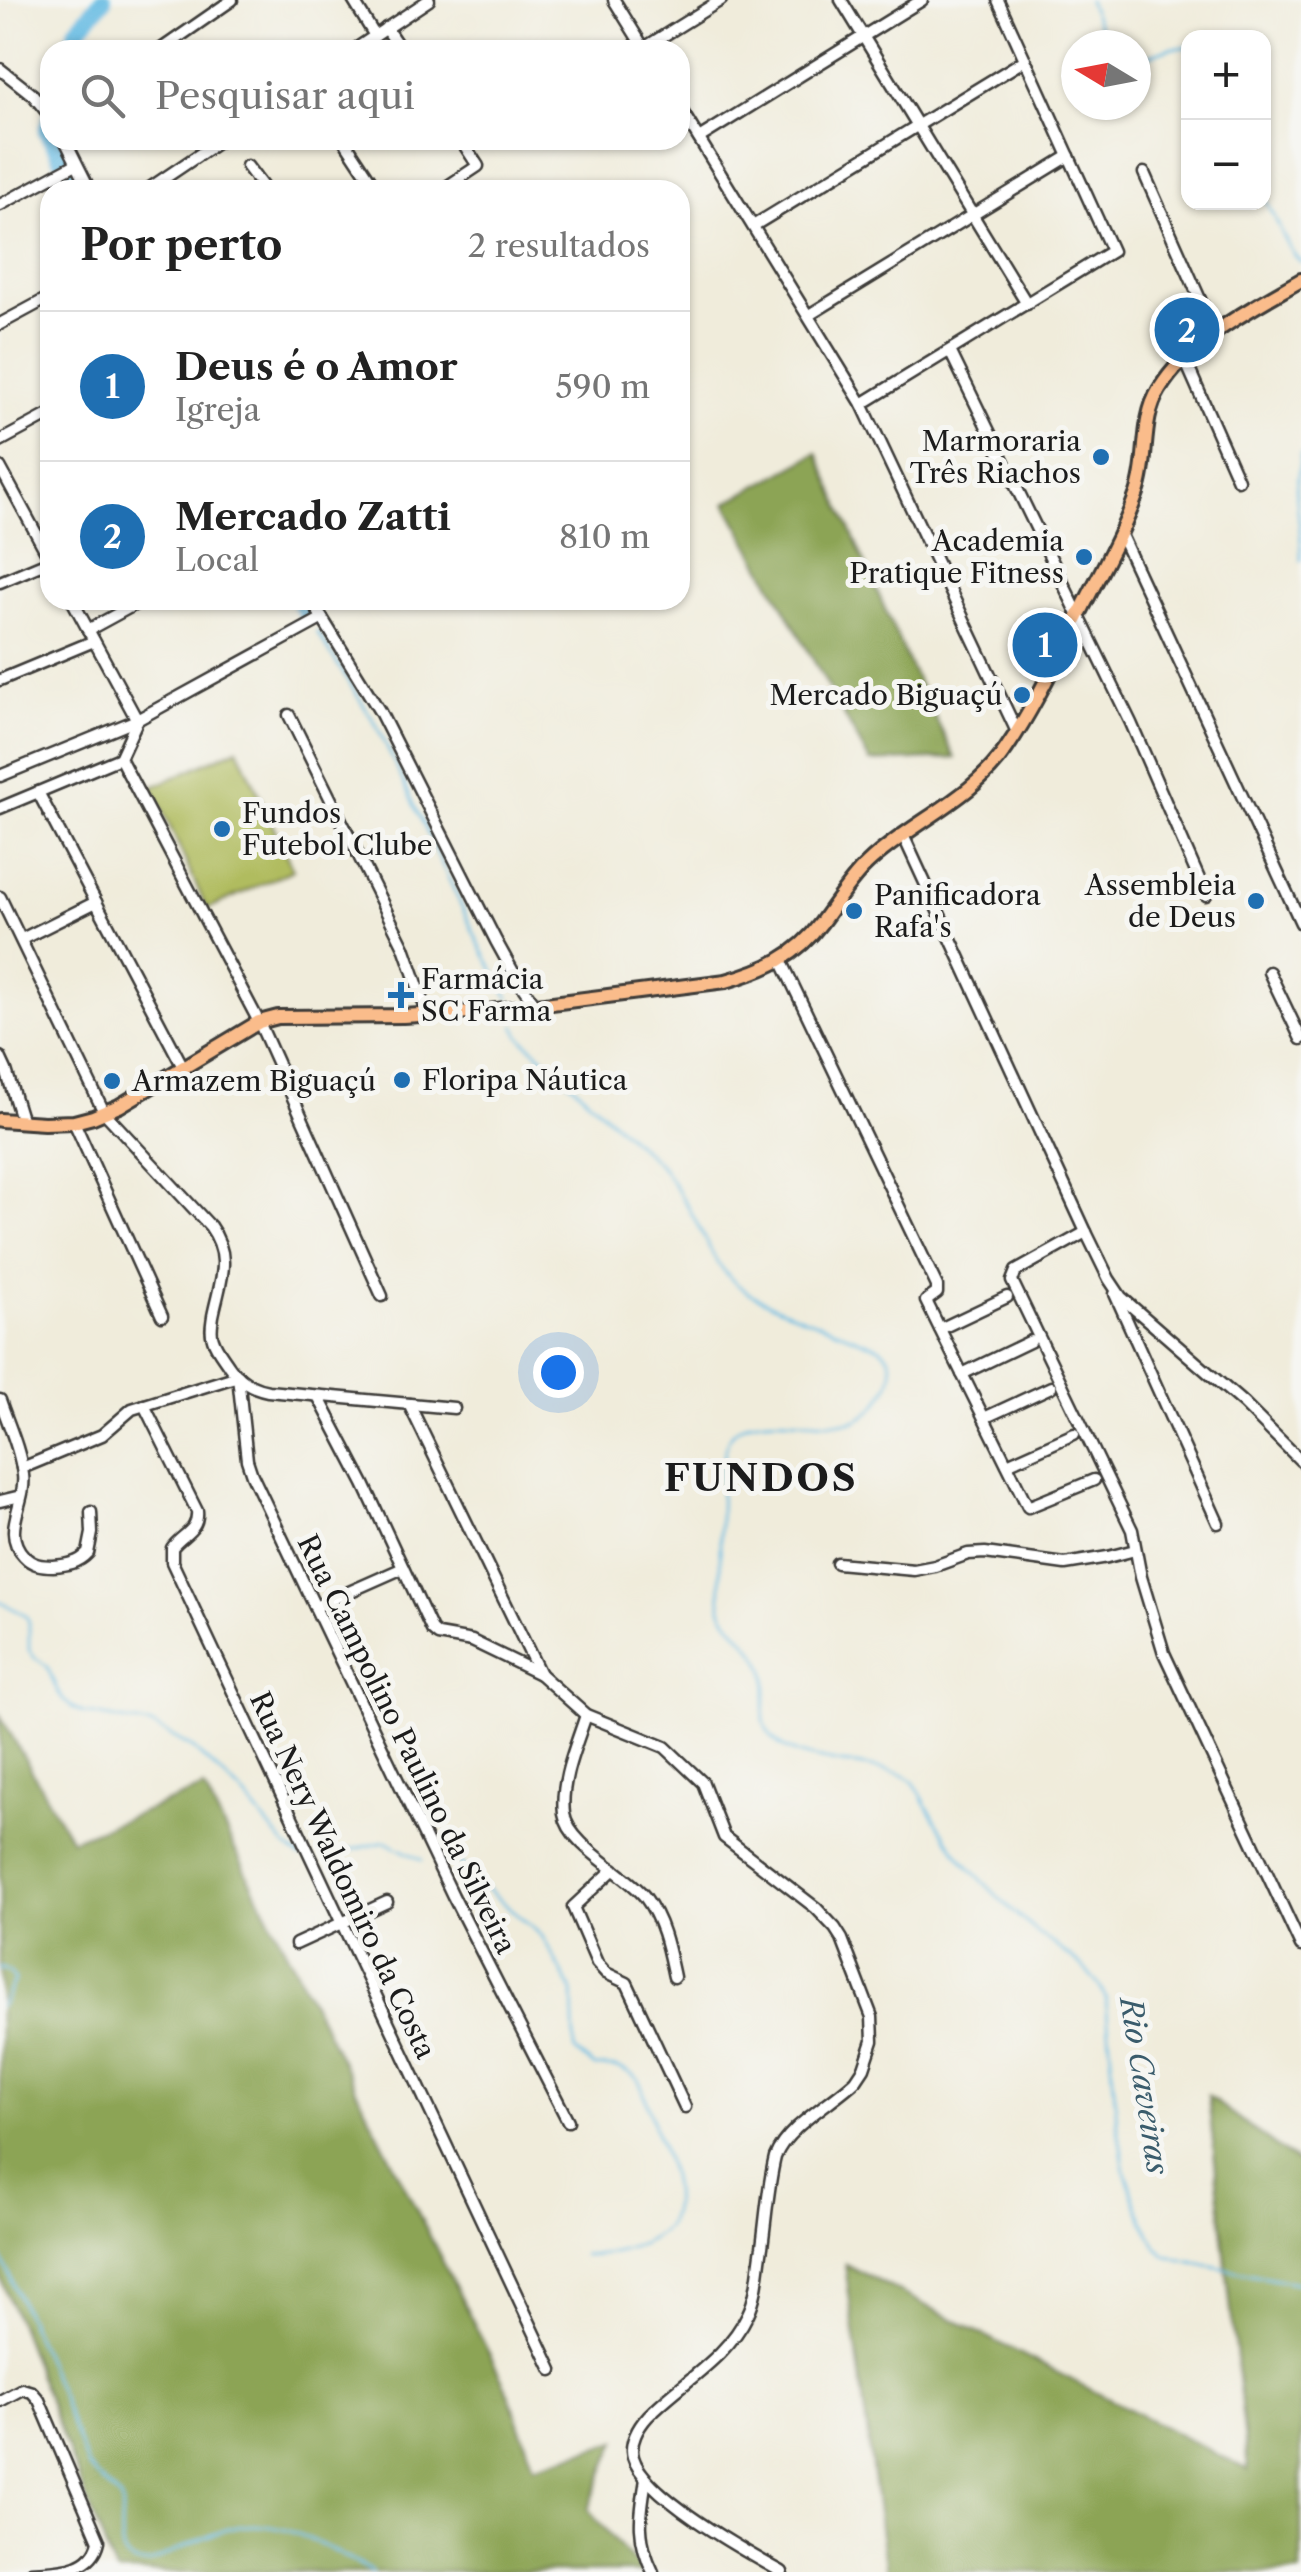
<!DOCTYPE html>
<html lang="pt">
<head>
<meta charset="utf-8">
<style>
  :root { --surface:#fff; --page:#f6f6f6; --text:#222; --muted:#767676; --line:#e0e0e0; --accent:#1f6fb2 }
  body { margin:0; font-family:"Libre Caslon Text",serif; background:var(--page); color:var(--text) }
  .controls { position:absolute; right:30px; top:30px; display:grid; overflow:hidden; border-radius:20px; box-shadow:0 2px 8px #0004 }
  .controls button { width:90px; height:90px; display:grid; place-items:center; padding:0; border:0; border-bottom:2px solid var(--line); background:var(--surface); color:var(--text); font:50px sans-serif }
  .compass { position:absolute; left:1061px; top:30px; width:90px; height:90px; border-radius:50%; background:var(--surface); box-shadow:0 2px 8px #0004; rotate:280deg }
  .you { position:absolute; left:558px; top:1372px; width:35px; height:35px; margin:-25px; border:8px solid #fff; border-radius:50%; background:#1a73e8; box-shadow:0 0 0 15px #1a73e833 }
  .badge { display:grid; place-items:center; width:65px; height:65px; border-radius:50%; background:var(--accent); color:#fff; font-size:32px; font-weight:700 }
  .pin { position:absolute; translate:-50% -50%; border:5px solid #fff; box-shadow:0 2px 10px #0006 }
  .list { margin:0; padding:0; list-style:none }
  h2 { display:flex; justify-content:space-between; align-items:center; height:130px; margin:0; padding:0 40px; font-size:42px }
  h2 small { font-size:32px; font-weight:400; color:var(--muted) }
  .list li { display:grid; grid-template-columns:65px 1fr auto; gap:30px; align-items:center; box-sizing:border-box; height:150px; padding:0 40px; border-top:2px solid var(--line) }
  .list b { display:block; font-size:38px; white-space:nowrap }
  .list p { margin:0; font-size:32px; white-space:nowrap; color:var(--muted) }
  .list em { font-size:32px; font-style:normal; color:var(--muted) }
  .icon { flex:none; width:55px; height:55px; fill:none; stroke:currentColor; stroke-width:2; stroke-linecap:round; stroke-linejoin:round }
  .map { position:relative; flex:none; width:1301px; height:2572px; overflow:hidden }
  .search { position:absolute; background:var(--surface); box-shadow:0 2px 8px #0004; left:40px; top:40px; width:650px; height:110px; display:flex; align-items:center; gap:25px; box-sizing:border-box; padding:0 35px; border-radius:30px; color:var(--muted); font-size:38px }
  .panel { position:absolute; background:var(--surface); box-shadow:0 2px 8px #0004; left:40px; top:180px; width:650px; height:430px; border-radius:30px }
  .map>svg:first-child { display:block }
  .green { fill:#b0bc5e; stroke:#666c3d; stroke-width:2.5 }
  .forest { fill:#8ca455; stroke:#546038; stroke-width:2.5 }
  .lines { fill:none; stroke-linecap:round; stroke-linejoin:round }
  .stream { stroke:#67bce3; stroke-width:2.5 }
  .river { stroke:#67bce3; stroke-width:18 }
  .minor-casing { stroke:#3c3b39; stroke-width:15 }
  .major-casing { stroke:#3c3b39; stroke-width:18 }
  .minor { stroke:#fff; stroke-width:10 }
  .major { stroke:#fabc8b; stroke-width:12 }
  .poi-dot { fill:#1f6fb2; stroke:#f6f6f2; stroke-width:4 }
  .labels { text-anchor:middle; stroke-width:10; stroke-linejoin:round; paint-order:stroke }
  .poi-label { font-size:28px; fill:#1c1c1c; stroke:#f6f6f2; text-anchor:start }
  .street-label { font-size:28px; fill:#1c1c1c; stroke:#f6f6f2 }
  .water-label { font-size:30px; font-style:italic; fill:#3a5c6c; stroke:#f6f6f2 }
  .district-label { font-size:38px; font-weight:bold; letter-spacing:2.5px; fill:#1c1c1c; stroke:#f6f6f2 }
</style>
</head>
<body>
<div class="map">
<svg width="1301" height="2572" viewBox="0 0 1301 2572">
  <rect width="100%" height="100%" fill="#f6f6f2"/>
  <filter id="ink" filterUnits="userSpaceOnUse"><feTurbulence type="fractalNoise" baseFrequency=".01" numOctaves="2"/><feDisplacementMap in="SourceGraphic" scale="20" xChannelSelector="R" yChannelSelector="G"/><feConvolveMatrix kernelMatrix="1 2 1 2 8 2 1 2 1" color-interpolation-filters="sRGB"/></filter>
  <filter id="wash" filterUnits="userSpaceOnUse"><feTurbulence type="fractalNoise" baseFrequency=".0048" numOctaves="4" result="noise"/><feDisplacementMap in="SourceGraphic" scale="40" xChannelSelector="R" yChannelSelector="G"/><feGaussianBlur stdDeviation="2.25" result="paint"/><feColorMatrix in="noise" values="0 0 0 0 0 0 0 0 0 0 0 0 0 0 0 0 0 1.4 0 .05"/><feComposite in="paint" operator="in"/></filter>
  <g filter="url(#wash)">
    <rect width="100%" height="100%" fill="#f0ecdb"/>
    <path class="green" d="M238,748l55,122 -86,39 -55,-122z"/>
    <g class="forest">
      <path d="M817,453l91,209 47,96 -85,4 -144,-259z"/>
      <path d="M0,1715l71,125 133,-52 305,605 25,73 83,-25 -29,68 55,63h-528l-115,-296z"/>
      <path d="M1208,2096l93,69v407h-415l-41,-308 403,206z"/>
    </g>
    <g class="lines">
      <g class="stream">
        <path d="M1088,0l18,45"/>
        <path d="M1136,60l35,-12 17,-1"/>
        <path d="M1264,198c14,20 19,47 37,64"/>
        <path d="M1301,453l-5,38 5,49"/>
        <path d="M1301,541v19"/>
        <path d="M317,632l60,94 105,224 27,48"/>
        <path d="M515,1026l6,11 141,130 25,38 31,59 16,18 15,11 27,14 103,40c9,6 14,14 13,25 -1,11 -7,20 -12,28 -6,8 -14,16 -23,20 -31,11 -101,-16 -126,15 -16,20 -10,142 -10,174 11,22 37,38 44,62 8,28 -15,48 13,72 19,16 76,21 103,26 8,2 22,4 29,10 8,6 14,23 20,32 13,22 27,44 45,62 17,18 35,37 55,53 25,22 63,40 76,73l11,123 8,50 18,50 15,26 7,7 17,5 119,24"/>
        <path d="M0,1602l26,13 3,7v28l5,7 13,9 9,22 7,12 10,8 11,5 70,13 37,21 50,45 44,54 16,11"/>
        <path d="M447,1850l34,34 61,52 31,56 2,59 20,16c14,-1 33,0 43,13 6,8 14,40 18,52 10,25 26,64 12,91 -12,23 -62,32 -85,33"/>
        <path d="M334,1854l51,-12 37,18"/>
        <path d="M0,1968l8,3 7,8 -15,28"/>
        <path d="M0,2253l62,146 26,69 32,30 2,6c0,25 -10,66 28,59 25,-11 60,-30 86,-36 49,-10 95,24 137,45"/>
      </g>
      <g class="river">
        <path d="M71,50l6,-20 26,-30"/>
        <path d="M50,121l-3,10 3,6"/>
        <path d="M52,140l27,50"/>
        <path d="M299,600l7,12"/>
      </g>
    </g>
  </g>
  <g filter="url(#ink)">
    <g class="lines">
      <g class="minor-casing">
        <g id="minor">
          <path d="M353,0l22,36"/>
          <path d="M614,0l31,50"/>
          <path d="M841,0l186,304"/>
          <path d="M386,28l15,22"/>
          <path d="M644,48l77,-48"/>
          <path d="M160,50l72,-50"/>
          <path d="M354,50l75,-50"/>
          <path d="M0,69l33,26 17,21"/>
          <path d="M680,108l182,296 155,328"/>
          <path d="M699,138l223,-138"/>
          <path d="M65,140l25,50"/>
          <path d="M344,140l33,50"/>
          <path d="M247,166l18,24"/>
          <path d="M1144,173l71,160"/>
          <path d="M147,190l74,-50"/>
          <path d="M442,190l36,-24 -17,-26"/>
          <path d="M0,205l76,-41"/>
          <path d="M753,226l272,-166"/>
          <path d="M809,315l260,-159"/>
          <path d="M0,324l50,-27"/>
          <path d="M950,351l181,372 75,172"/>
          <path d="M1185,360l53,120"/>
          <path d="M862,404l250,-153 -114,-251"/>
          <path d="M0,441l50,-27"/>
          <path d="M0,467l50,92"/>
          <path d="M1120,533l181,390"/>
          <path d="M0,582l50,-21"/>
          <path d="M72,600l65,120"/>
          <path d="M311,600l69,112 116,229 21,38 19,27"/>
          <path d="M88,630l55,-30"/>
          <path d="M0,680l94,-39"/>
          <path d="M289,715l115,232 24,68"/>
          <path d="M120,758l139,264 123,274"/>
          <path d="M0,776l137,-56 184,-101"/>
          <path d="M38,792l145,275"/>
          <path d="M0,808l120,-50 17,-37"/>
          <path d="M903,835l183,397 23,47 12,18 122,106 58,58"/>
          <path d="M0,897l104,215 106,114c23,32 10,55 3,90 -1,8 -3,16 0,23 3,10 11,19 16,27 10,14 22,22 39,25l186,17"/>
          <path d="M22,939l74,-37"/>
          <path d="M781,960l156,326v7l-11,8 102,206 66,-27"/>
          <path d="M1269,972l32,67"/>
          <path d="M0,1057l6,13 16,52"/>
          <path d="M74,1122l88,194"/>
          <path d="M1086,1232l-70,39 -4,10 120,249 9,47 23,76 137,293"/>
          <path d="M1115,1294l103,229"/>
          <path d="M940,1329l67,-32"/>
          <path d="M962,1374l69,-33"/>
          <path d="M318,1396l46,88 68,146 6,5 34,6 68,33 46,41 79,32 38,36 21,54 92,71 19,20 7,11 30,78 1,24 -9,27 -8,12c-24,23 -69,46 -81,77 -7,29 -9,60 -13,90 -4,23 -4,46 -14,67 -22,46 -66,67 -100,102 -10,11 -19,27 -15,41 11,39 113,95 149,115"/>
          <path d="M0,1400c8,24 20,49 23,75 4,28 -23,56 1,81 8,9 18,10 29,10 14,-1 26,-3 35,-13l4,-20 -1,-21"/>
          <path d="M409,1404l131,270"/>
          <path d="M144,1405l53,106c2,20 -15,23 -25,37v14l380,808"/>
          <path d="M984,1418l67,-31"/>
          <path d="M1007,1464l67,-30"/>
          <path d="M22,1468l80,-33 30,-26 106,-33 9,84 5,15 201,421 115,225"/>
          <path d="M0,1501l21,-5"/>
          <path d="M837,1563l77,7 21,-4 33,-12 17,-1 80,11 43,-7 27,-7"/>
          <path d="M315,1607l88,-39"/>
          <path d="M586,1715c-10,31 -26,66 -22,99 5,32 61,58 81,83 18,24 23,52 29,80"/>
          <path d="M614,1869l-41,38 24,56 9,10 21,10 58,124"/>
          <path d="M296,1944l91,-42"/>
          <path d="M0,2401l22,-12 10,3 7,8 60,141c-7,31 -42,29 -68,31"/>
          <path d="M646,2479c-6,37 -10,58 7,93"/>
        </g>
      </g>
      <g class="major-casing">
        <path id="major" d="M0,1120l44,3 30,-1 19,-5 26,-11 140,-84 19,-5 125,-1 86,-5 237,-30c39,-11 71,-25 95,-58 15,-20 28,-42 46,-59 44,-42 105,-64 139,-115 30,-44 52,-93 76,-140 19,-38 41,-76 55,-116 12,-33 3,-72 22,-103 31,-51 92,-81 142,-110"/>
      </g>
      <use href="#minor" class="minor"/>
      <use href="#major" class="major"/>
    </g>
  </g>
  <g class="poi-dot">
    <circle cx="1101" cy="457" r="10"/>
    <circle cx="1084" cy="557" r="10"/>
    <circle cx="1022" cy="695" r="10"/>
    <circle cx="222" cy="829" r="10"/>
    <circle cx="1256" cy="901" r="10"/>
    <circle cx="854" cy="911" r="10"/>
    <path d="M396 980h10v10h10v10h-10v10h-10v-10h-10v-10h10z"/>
    <circle cx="402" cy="1080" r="10"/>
    <circle cx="112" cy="1081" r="10"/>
  </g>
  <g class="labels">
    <g class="poi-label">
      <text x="1081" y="451" text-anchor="end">Marmoraria<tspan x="1081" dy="32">Três Riachos</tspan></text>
      <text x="1064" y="551" text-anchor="end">Academia<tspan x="1064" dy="32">Pratique Fitness</tspan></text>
      <text x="1002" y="705" text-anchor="end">Mercado Biguaçú</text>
      <text x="242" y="823">Fundos<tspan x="242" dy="32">Futebol Clube</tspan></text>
      <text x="1236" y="895" text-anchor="end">Assembleia<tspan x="1236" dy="32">de Deus</tspan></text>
      <text x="874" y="905">Panificadora<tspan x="874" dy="32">Rafa's</tspan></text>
      <text x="421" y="989">Farmácia<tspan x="421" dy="32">SC Farma</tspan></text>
      <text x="422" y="1090">Floripa Náutica</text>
      <text x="132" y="1091">Armazem Biguaçú</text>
    </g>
    <g class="street-label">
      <text transform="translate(407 1744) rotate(64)" y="10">Rua Campolino Paulino da Silveira</text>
      <text transform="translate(343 1875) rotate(65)" y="10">Rua Nery Waldomiro da Costa</text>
    </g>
    <g class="water-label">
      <text transform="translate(1144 2086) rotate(81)" y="10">Rio Caveiras</text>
    </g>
    <g class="district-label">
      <text x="761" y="1491">FUNDOS</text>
    </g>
  </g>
</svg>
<div class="controls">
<button>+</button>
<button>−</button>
</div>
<svg class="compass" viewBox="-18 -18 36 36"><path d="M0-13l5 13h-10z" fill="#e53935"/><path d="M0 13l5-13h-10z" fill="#767676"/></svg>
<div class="you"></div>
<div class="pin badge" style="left:1045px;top:645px">1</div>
<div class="pin badge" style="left:1187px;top:330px">2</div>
<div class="search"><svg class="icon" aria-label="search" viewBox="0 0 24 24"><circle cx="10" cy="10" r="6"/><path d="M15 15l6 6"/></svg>Pesquisar aqui</div>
<section class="panel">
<h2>Por perto<small>2 resultados</small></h2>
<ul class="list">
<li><span class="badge">1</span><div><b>Deus é o Amor</b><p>Igreja</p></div><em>590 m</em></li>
<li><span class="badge">2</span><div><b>Mercado Zatti</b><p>Local</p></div><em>810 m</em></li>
</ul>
</section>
</div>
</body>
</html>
